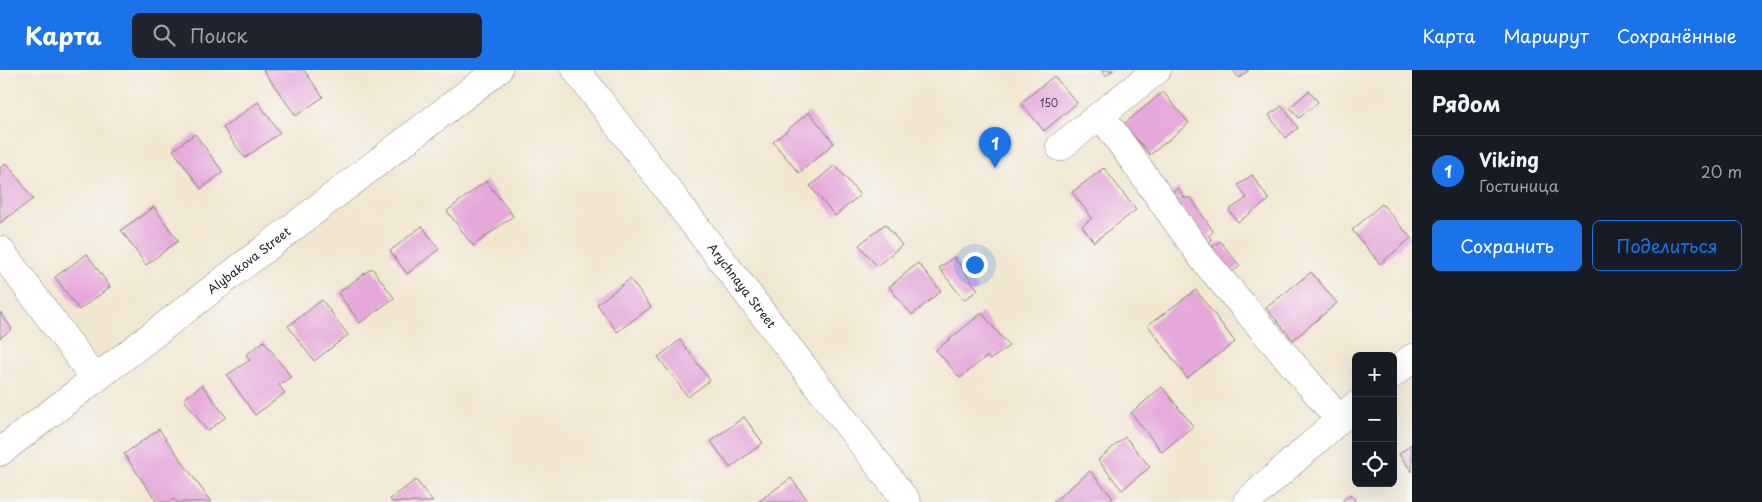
<!DOCTYPE html>
<html lang="ru">
<head>
<meta charset="utf-8">
<style>
  :root { --surface:#171b24; --page:#20242c; --text:#f1f3f6; --muted:#9ea1a6; --line:#363941; --accent:#1a73e8 }
  body { margin:0; font-family:"Playpen Sans",sans-serif; background:var(--page); color:var(--text) }
  .controls { position:absolute; right:15px; bottom:15px; display:grid; overflow:hidden; border-radius:8px; box-shadow:0 5px 20px #0002 }
  .controls button { width:45px; height:45px; display:grid; place-items:center; padding:0; border:0; border-bottom:1px solid var(--line); background:var(--surface); color:var(--text); font:25px sans-serif }
  .you { position:absolute; left:974px; top:194px; width:18px; height:18px; margin:-12px; border:4px solid #fff; border-radius:50%; background:#1a73e8; box-shadow:0 0 0 8px #1a73e833 }
  .badge { display:grid; place-items:center; width:32px; height:32px; border-radius:50%; background:var(--accent); color:#fff; font-size:16px; font-weight:700 }
  .pin { position:absolute; translate:-50% -41px; filter:drop-shadow(0 1px 2px #0008) }
  .pin::after { content:''; position:absolute; top:26px; width:18px; height:15px; background:inherit; clip-path:polygon(0 0,100% 0,50% 100%) }
  .list { margin:0; padding:0; list-style:none }
  h2 { display:flex; justify-content:space-between; align-items:center; height:65px; margin:0; padding:0 20px; font-size:21px }
  h2 small { font-size:16px; font-weight:400; color:var(--muted) }
  .list li { display:grid; grid-template-columns:32px 1fr auto; gap:15px; align-items:center; box-sizing:border-box; height:70px; padding:0 20px; border-top:1px solid var(--line) }
  .list b { display:block; font-size:19px; white-space:nowrap }
  .list p { margin:0; font-size:16px; white-space:nowrap; color:var(--muted) }
  .list em { font-size:16px; font-style:normal; color:var(--muted) }
  .actions { display:flex; gap:10px; padding:15px 20px }
  .actions a { flex:1; padding:11px 0; border:1px solid var(--accent); border-radius:8px; text-align:center; font-size:18px; color:var(--accent) }
  .actions .main { background:var(--accent); color:#fff }
  .icon { flex:none; width:28px; height:28px; fill:none; stroke:currentColor; stroke-width:2; stroke-linecap:round; stroke-linejoin:round }
  .map { position:relative; flex:none; width:1412px; height:432px; overflow:hidden }
  header { display:flex; align-items:center; gap:30px; box-sizing:border-box; height:70px; padding:0 25px; background:var(--accent); color:#fff }
  header strong { font-size:24px }
  nav { display:flex; gap:28px; margin-inline-start:auto; font-size:18px }
  .search { width:350px; height:45px; background:var(--page); display:flex; align-items:center; gap:12px; box-sizing:border-box; padding:0 18px; border-radius:8px; color:var(--muted); font-size:19px }
  main { display:flex }
  aside { flex:1; background:var(--surface) }
  .map>svg:first-child { display:block }
  .building { fill:#e6a7db }
  .lines { fill:none; stroke-linecap:round; stroke-linejoin:round }
  .street-casing { stroke:#868276; stroke-width:29 }
  .street { stroke:#fff; stroke-width:28 }
  .labels { text-anchor:middle; stroke-width:4; stroke-linejoin:round; paint-order:stroke }
  .number-label { font-size:10px; fill:#4e3f4c }
  .street-label { font-size:12px; fill:#1c1c1c; stroke:#f6f6f2 }
</style>
</head>
<body>
<header>
<strong>Карта</strong>
<div class="search"><svg class="icon" aria-label="search" viewBox="0 0 24 24"><circle cx="10" cy="10" r="6"/><path d="M15 15l6 6"/></svg>Поиск</div>
<nav><a>Карта</a><a>Маршрут</a><a>Сохранённые</a></nav>
</header>
<main>
<div class="map">
<svg width="1412" height="432" viewBox="0 0 1412 432">
  <rect width="100%" height="100%" fill="#f6f6f2"/>
  <filter id="ink" filterUnits="userSpaceOnUse"><feTurbulence type="fractalNoise" baseFrequency=".02" numOctaves="2"/><feDisplacementMap in="SourceGraphic" scale="10" xChannelSelector="R" yChannelSelector="G"/><feConvolveMatrix kernelMatrix="1 2 1 2 8 2 1 2 1" color-interpolation-filters="sRGB"/></filter>
  <filter id="wash" filterUnits="userSpaceOnUse"><feTurbulence type="fractalNoise" baseFrequency=".0096" numOctaves="4" result="noise"/><feDisplacementMap in="SourceGraphic" scale="20" xChannelSelector="R" yChannelSelector="G"/><feGaussianBlur stdDeviation="1.12" result="paint"/><feColorMatrix in="noise" values="0 0 0 0 0 0 0 0 0 0 0 0 0 0 0 0 0 1.4 0 .05"/><feComposite in="paint" operator="in"/></filter>
  <g filter="url(#wash)">
    <rect width="100%" height="100%" fill="#f1e7d1"/>
    <g id="blocks">
      <g class="building">
        <path d="M263,0h41l19,27 -27,19z"/>
        <path d="M1101,0h12l-7,6z"/>
        <path d="M1233,0h16l-10,8z"/>
        <path d="M1054,6l23,27 -33,28 -23,-28z"/>
        <path d="M1309,21l9,11 -19,16 -9,-11z"/>
        <path d="M1163,22l26,31 -39,32 -26,-31z"/>
        <path d="M258,32l22,31 -35,25 -22,-30z"/>
        <path d="M1282,36l16,22 -13,10 -16,-23z"/>
        <path d="M809,42l25,31 -35,30 -26,-31z"/>
        <path d="M195,64l28,38 -22,17 -28,-39z"/>
        <path d="M7,93l26,36 -33,24v-55z"/>
        <path d="M835,95l25,30 -25,21 -25,-30z"/>
        <path d="M1104,98l32,42 -42,32 -12,-16 10,-8 -20,-26z"/>
        <path d="M1252,105l17,25 -31,22 -9,-12 18,-12 -9,-13z"/>
        <path d="M486,111l27,35 -40,30 -26,-35z"/>
        <path d="M1178,118l7,10h6l22,33 -4,5 3,4 -11,8 -37,-50z"/>
        <path d="M1382,134l29,34 -31,26 -28,-34z"/>
        <path d="M154,137l24,34 -32,24 -25,-35z"/>
        <path d="M885,154l17,21 -25,21 -18,-21z"/>
        <path d="M422,156l17,23 -32,25 -17,-23z"/>
        <path d="M1220,171l20,25 -14,11 -20,-25z"/>
        <path d="M87,184l23,33 -31,23 -24,-33z"/>
        <path d="M954,187l24,33 -14,10 -25,-32z"/>
        <path d="M918,193l23,28 -29,24 -23,-28z"/>
        <path d="M372,198l22,30 -34,25 -22,-30z"/>
        <path d="M1311,202l26,31 -44,37 -27,-32z"/>
        <path d="M630,209l21,28 -34,25 -20,-28z"/>
        <path d="M1196,220l39,52 -48,36 -39,-53z"/>
        <path d="M322,230l26,35 -34,26 -26,-35z"/>
        <path d="M0,242l12,17 -12,9z"/>
        <path d="M982,243l27,33 -19,14 -3,-4 -27,22 -24,-28z"/>
        <path d="M680,270l30,40 -22,17 -30,-40z"/>
        <path d="M264,271l27,36 -12,8 6,8 -30,22 -28,-40 23,-15 -4,-5z"/>
        <path d="M202,315l24,32 -19,14 -23,-32z"/>
        <path d="M1162,317l31,39 -31,26 -31,-39z"/>
        <path d="M744,347l19,26 -33,25 -19,-27z"/>
        <path d="M159,359l52,73h-35l-2,-3 -5,3h-12l-33,-48z"/>
        <path d="M1125,367l25,30 -28,23 -24,-30z"/>
        <path d="M1412,374v28l-13,-18z"/>
        <path d="M1090,401l23,27 -5,4h-55z"/>
        <path d="M791,408l18,24h-51z"/>
        <path d="M416,410l17,22h-41l-2,-3z"/>
        <path d="M1351,424l5,8h-15z"/>
      </g>
    </g>
  </g>
  <g filter="url(#ink)">
    <use href="#blocks" fill-opacity="0" stroke="#868276" stroke-width="1"/>
    <g class="lines">
      <g class="street-casing">
        <g id="street">
          <path id="s1" d="M576,0l331,432"/>
          <path d="M1101,45l103,145 135,159"/>
          <path d="M1060,77l97,-77"/>
          <path d="M0,180l95,129"/>
          <path d="M1393,304l19,-16"/>
          <path id="s2" d="M0,382l498,-382"/>
          <path d="M1247,432l109,-97"/>
        </g>
      </g>
      <use href="#street" class="street"/>
    </g>
  </g>
  <g class="labels">
    <g class="number-label">
      <text x="1049" y="37">150</text>
    </g>
    <g class="street-label">
      <text dy="4" stroke="none"><textPath href="#s2" startOffset="314">Alybakova Street</textPath></text>
      <text dy="4" stroke="none"><textPath href="#s1" startOffset="272">Arychnaya Street</textPath></text>
    </g>
  </g>
</svg>
<div class="controls">
<button>+</button>
<button>−</button>
<button><svg class="icon" aria-label="locate" viewBox="0 0 24 24"><circle cx="12" cy="12" r="6"/><path d="M12 2v4M12 18v4M2 12h4M18 12h4"/></svg></button>
</div>
<div class="you"></div>
<div class="pin badge" style="left:995px;top:98px">1</div>
</div>
<aside>
<h2>Рядом<small></small></h2>
<ul class="list">
<li><span class="badge">1</span><div><b>Viking</b><p>Гостиница</p></div><em>20 m</em></li>
</ul>
<div class="actions"><a class="main">Сохранить</a><a>Поделиться</a></div>
</aside>
</main>
</body>
</html>
